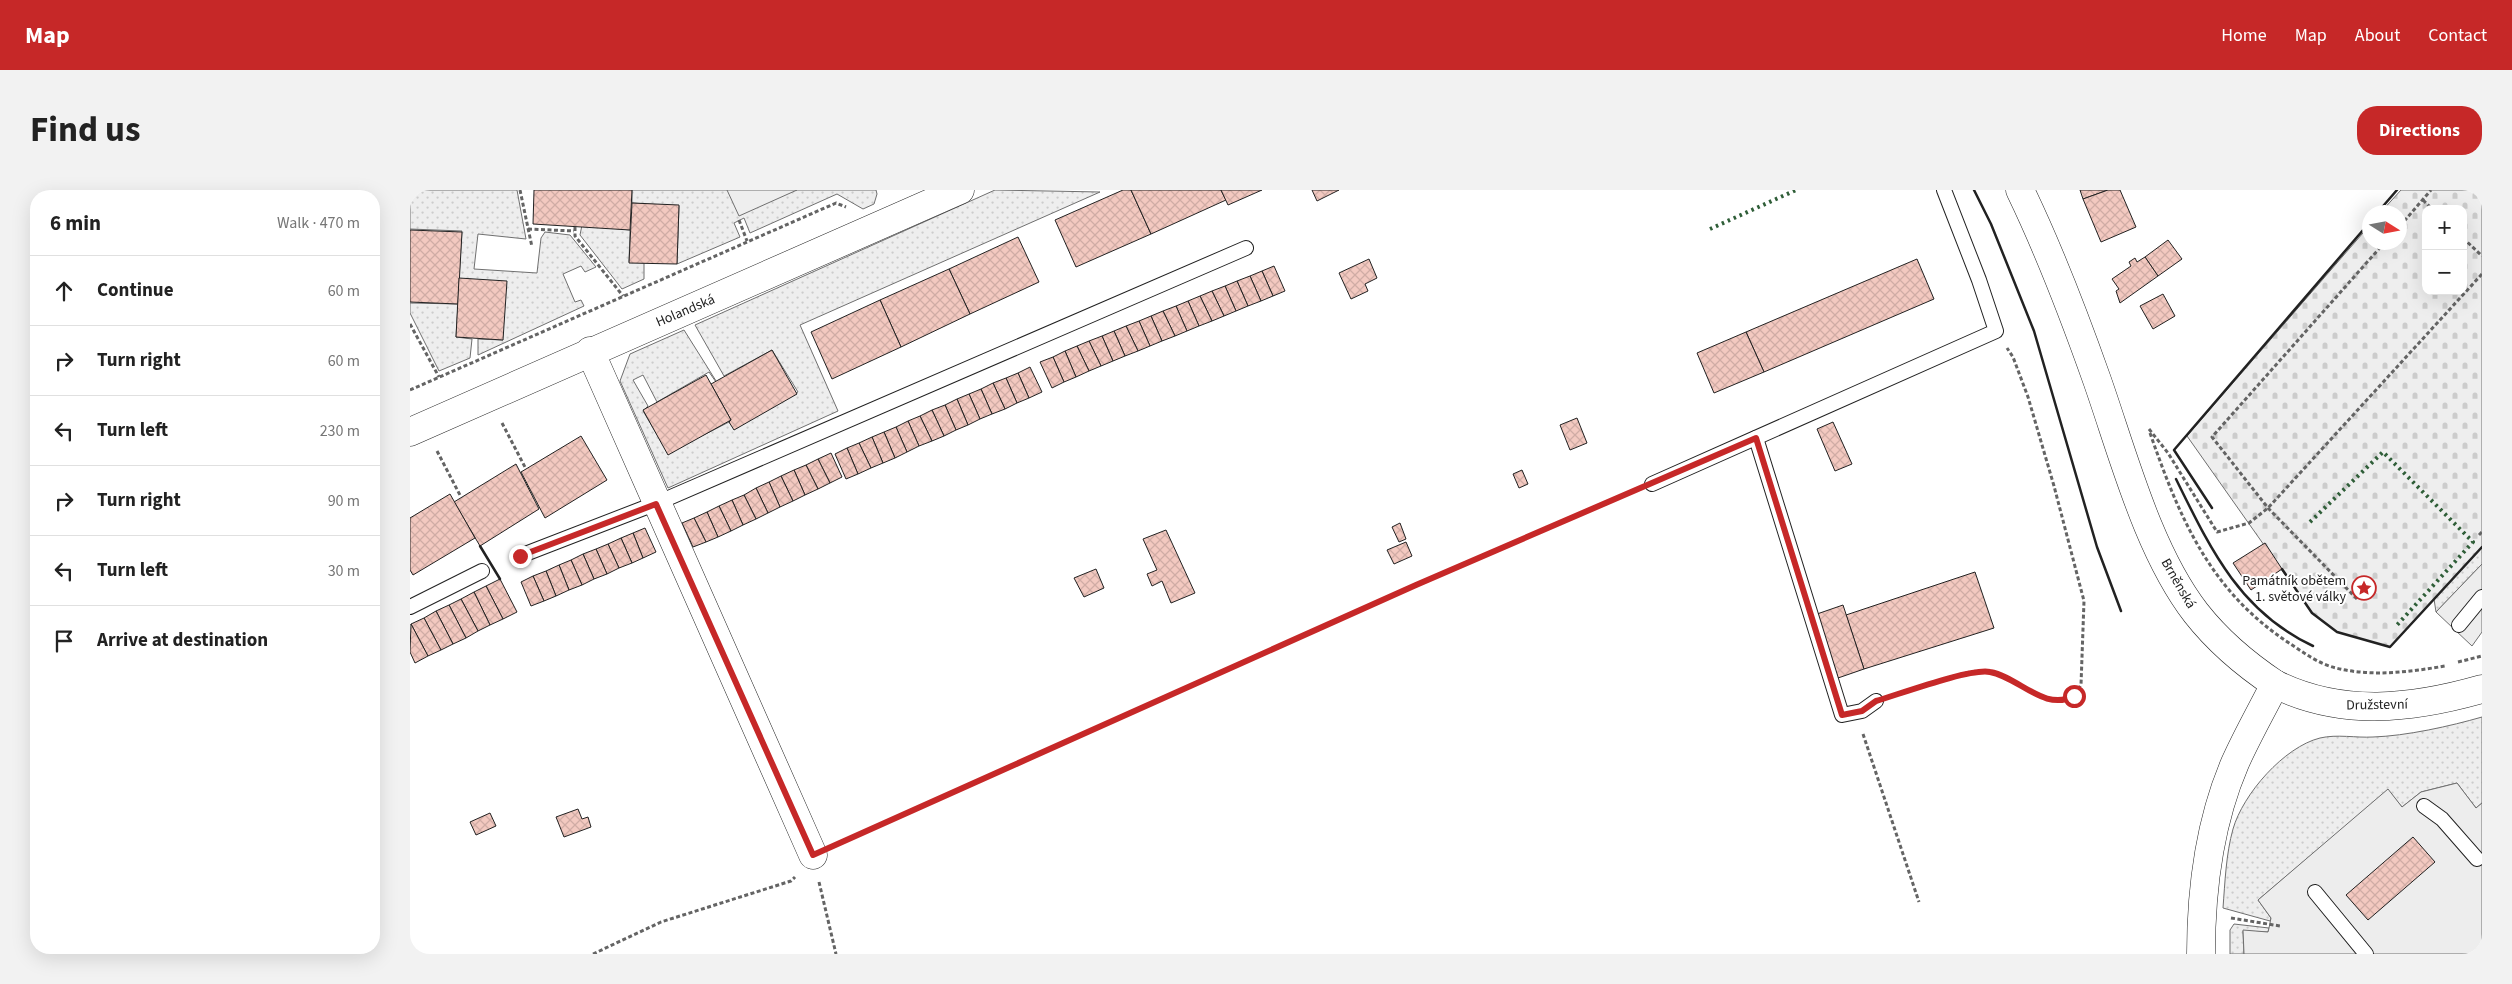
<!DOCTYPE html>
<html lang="en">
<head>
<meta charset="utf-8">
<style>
  :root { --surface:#fff; --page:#f2f2f2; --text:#222; --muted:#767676; --line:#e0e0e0; --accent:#c62828 }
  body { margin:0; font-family:"Source Sans 3",sans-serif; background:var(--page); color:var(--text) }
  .controls { position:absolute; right:15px; top:15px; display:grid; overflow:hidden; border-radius:10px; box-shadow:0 5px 20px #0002 }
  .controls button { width:45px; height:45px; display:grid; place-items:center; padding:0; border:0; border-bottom:1px solid var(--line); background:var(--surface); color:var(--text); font:25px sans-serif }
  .compass { position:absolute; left:1952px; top:15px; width:45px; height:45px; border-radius:50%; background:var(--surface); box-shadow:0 5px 20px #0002; rotate:101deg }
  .stop { position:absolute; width:15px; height:15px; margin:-11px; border:4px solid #c62828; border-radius:50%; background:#fff }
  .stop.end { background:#c62828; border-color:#fff; box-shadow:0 1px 5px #0008 }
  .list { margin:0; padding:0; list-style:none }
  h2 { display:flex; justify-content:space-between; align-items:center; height:65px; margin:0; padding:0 20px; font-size:21px }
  h2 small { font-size:16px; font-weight:400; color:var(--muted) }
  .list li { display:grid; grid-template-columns:32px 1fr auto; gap:15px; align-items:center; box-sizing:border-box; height:70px; padding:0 20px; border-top:1px solid var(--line) }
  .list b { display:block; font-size:19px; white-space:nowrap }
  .list em { font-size:16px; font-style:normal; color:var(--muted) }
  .icon { flex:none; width:28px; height:28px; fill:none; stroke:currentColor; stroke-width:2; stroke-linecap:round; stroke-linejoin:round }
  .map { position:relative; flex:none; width:2072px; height:764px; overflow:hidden; border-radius:20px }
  header { display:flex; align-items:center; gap:30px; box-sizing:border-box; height:70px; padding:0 25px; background:var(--accent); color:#fff }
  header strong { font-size:24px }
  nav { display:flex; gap:28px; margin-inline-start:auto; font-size:18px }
  .intro { display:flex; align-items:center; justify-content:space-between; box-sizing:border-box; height:120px; padding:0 30px }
  h1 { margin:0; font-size:35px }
  .button { padding:12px 22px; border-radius:20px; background:var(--accent); color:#fff; font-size:18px; font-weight:700 }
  main { display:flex; gap:30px; padding:0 30px }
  aside { flex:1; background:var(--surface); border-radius:20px; box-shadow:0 5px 20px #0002 }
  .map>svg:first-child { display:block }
  .green { fill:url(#green-dots); stroke:#6f6f6f }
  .cemetery { fill:url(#cemetery-stones); stroke:#6f6f6f; fill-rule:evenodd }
  .pitch { fill:#eee; stroke:#6f6f6f }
  .parking { fill:#ededed; stroke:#6f6f6f }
  .building { fill:url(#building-cross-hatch); stroke:#222 }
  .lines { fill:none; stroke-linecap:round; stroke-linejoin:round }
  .lane-casing { stroke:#222; stroke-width:16 }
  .street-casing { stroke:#222; stroke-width:29 }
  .secondary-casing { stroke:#222; stroke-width:29 }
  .primary-casing { stroke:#222; stroke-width:29 }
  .path { stroke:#646464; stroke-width:3; stroke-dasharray:4 2.5; stroke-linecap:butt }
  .lane { stroke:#fff; stroke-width:14 }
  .street { stroke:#fff; stroke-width:28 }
  .secondary { stroke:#fff; stroke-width:28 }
  .primary { stroke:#fff; stroke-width:28 }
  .hedge { stroke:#2f5e38; stroke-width:4; stroke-dasharray:2.5 4; stroke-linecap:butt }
  .wall { stroke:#222; stroke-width:2.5 }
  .route { stroke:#c62828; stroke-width:6 }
  .labels { text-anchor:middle; stroke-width:4; stroke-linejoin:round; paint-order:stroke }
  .street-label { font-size:14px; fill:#222; stroke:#fff }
  .poi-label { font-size:14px; fill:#222; stroke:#fff; text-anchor:end }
</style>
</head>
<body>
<header>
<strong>Map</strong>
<nav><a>Home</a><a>Map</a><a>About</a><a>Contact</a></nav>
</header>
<div class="intro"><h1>Find us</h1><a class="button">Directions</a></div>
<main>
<aside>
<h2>6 min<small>Walk · 470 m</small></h2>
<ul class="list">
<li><svg class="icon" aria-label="ahead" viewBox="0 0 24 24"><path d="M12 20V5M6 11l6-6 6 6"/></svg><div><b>Continue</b></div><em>60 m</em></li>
<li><svg class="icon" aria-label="right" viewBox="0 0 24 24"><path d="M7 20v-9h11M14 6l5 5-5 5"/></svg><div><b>Turn right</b></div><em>60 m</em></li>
<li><svg class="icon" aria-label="left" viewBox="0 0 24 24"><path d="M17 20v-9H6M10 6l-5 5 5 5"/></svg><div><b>Turn left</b></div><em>230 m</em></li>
<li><svg class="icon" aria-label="right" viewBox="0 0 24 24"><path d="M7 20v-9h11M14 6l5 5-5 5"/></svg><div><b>Turn right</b></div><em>90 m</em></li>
<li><svg class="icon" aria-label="left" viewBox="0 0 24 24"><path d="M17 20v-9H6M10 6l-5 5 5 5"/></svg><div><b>Turn left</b></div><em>30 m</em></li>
<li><svg class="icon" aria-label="arrive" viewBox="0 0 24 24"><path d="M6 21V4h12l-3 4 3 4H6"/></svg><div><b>Arrive at destination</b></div></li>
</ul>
</aside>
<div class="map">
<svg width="2072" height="764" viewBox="0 0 2072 764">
  <defs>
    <pattern id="green-dots" width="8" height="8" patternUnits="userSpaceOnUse" patternTransform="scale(1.25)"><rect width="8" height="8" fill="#eee"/><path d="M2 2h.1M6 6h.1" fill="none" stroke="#ccc" stroke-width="1.8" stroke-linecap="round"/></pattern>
    <pattern id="cemetery-stones" width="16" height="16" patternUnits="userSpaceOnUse" patternTransform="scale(1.25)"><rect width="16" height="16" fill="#eee"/><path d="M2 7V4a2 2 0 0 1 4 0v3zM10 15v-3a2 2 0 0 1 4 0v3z" fill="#ccc"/></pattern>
    <pattern id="building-cross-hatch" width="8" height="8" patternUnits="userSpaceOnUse" patternTransform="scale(1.25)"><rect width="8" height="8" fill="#f3c9c0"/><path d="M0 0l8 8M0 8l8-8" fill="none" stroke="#d0aca5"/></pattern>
  </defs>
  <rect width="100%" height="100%" fill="#fff"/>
  <g class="green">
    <path d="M0,0h107l9,49 -48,-5 -4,35 63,4 4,-35 4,-6 25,3 26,32 -11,5 -4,-6 -18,8 12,28 6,-2 3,6 -106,49v-16l25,1 -44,-62 3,-47 -52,-2z"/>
    <path d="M222,0h244l1,4 -3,10 -11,5 -26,-15 -87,39 -6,-15 -10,5 6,14 -63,27 2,-58 -47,-3z"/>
    <path d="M585,0l105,2 -300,133 38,86 -170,77 -48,-107 10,-27 54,-24 39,62 -14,-20 -52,30 -14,-27 -10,5 15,26 -5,5 25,42 61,-31 5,6 64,-36 -26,-42 -48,26 -29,-51z"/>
    <path d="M172,35l48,5 -1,32h15v17l-22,10 -42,-54z"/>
    <path d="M0,113l48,1 -2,33 16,2 -2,19 -31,13 -29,-58z"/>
    <path d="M2072,357v17l-46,48 -2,-13z"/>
    <path d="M2072,527v86l-6,5 -19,-25 -36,9 -19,15 -14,-17 -130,110 13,18 -1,3 -47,-13c2,-26 3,-54 10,-79 10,-35 51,-82 87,-91 17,-4 36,0 53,-1 33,-1 78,-11 109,-20z"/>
    <path d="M1824,734l35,4 -1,4 -25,-1 1,23h-14v-24z"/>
  </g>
  <path class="cemetery" d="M1991,0h81v357l-92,100 -53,-15 -25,-19 -125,-177 182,-210 1,16h30v-30h-19zM2016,19h37v82h-37z"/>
  <path class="pitch" d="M317,0h70l-58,26z"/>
  <g class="parking">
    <path d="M2072,374v68l-10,14 -36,-34z"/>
    <path d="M2047,593l19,25 6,-5v151h-238l-1,-24 25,2 1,-4 2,-10 -13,-18 130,-111 14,18 19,-15z"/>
  </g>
  <g class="building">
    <path d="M124,0h98l-2,40 -97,-6z"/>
    <path d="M713,0h8l20,44 -75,33 -21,-47z"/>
    <path d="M721,0h90l5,10 -75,34z"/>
    <path d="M811,0h41l-34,15z"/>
    <path d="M902,0h27l-22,11z"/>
    <path d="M1670,0h28l-25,9z"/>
    <path d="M1698,0h12l16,37 -35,15 -18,-43z"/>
    <path d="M222,13l47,2 -2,59 -48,-1z"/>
    <path d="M0,40l52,2 -4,72 -48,-2z"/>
    <path d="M608,47l21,45 -69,32 -21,-45z"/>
    <path d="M1758,50l14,19 -24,17 -13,-19z"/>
    <path d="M1735,67l13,19 -38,27 -4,-12 3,-2 -7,-10 19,-13 -2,-4 6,-4 2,4z"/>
    <path d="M959,69l8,19 -12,6 3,7 -17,8 -12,-26z"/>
    <path d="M1507,69l17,40 -170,73 -18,-40z"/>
    <path d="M864,76l11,25 -12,5 -11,-25z"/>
    <path d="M539,79l21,45 -69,33 -21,-47z"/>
    <path d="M852,81l11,25 -12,5 -11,-25z"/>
    <path d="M840,86l11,25 -13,5 -11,-25z"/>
    <path d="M49,88l48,3 -4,59 -47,-3z"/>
    <path d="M827,91l11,25 -12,5 -11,-25z"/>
    <path d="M815,96l11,25 -12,5 -12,-25z"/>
    <path d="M802,101l12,25 -12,5 -12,-25z"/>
    <path d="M1753,104l12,22 -22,13 -13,-23z"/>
    <path d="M790,106l12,25 -13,5 -11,-25z"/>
    <path d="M470,110l21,47 -69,32 -21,-47z"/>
    <path d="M778,111l11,25 -12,5 -11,-25z"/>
    <path d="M766,116l11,25 -12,5 -12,-25z"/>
    <path d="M753,121l12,25 -13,5 -11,-25z"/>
    <path d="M741,126l11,25 -12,5 -11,-25z"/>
    <path d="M729,131l11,25 -12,5 -12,-25z"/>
    <path d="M716,136l12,25 -13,5 -11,-25z"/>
    <path d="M704,141l11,25 -12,5 -11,-25z"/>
    <path d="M1336,142l18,40 -50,21 -17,-40z"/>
    <path d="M692,146l11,25 -12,5 -12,-25z"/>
    <path d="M679,151l12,25 -12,5 -12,-25z"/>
    <path d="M667,156l12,25 -13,6 -11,-26z"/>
    <path d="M362,160l25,44 -63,36 -5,-8 2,-2 -20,-36z"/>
    <path d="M655,161l11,26 -12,5 -11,-25z"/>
    <path d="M643,167l11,25 -12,6 -12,-26z"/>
    <path d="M620,177l12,25 -13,6 -11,-25z"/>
    <path d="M608,183l11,25 -12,5 -11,-25z"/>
    <path d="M296,185l25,45 -63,35 -25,-45z"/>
    <path d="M596,188l11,25 -12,6 -12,-26z"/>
    <path d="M583,193l12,26 -13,5 -11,-25z"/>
    <path d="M571,199l11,25 -12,5 -11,-25z"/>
    <path d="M559,204l11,25 -12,6 -11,-26z"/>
    <path d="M547,209l11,26 -12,5 -11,-25z"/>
    <path d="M535,215l11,25 -12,6 -12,-26z"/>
    <path d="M522,220l12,26 -12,5 -12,-25z"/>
    <path d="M510,226l12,25 -13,5 -11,-25z"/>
    <path d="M1167,228l10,25 -17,7 -10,-25z"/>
    <path d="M498,231l11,25 -12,6 -11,-25z"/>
    <path d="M1423,232l19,42 -17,7 -18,-42z"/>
    <path d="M486,237l11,25 -12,6 -11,-26z"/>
    <path d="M474,242l11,26 -12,5 -11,-26z"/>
    <path d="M171,246l26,44 -62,38 -24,-46z"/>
    <path d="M462,247l11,26 -12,5 -12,-25z"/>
    <path d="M449,253l12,25 -13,6 -11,-26z"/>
    <path d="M437,258l11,26 -12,5 -11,-25z"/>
    <path d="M421,263l11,24 -12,6 -12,-24z"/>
    <path d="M408,269l12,24 -12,6 -12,-24z"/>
    <path d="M106,274l23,45 -59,37 -26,-44z"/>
    <path d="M396,275l12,24 -13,6 -11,-25z"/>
    <path d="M384,280l11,25 -12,6 -12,-25z"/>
    <path d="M1112,280l6,14 -9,4 -6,-14z"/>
    <path d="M371,286l12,25 -13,6 -11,-25z"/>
    <path d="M359,292l11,25 -12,6 -12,-25z"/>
    <path d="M346,298l12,25 -12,6 -12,-24z"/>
    <path d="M40,304l25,44 -62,37 -3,-5v-52z"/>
    <path d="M334,305l12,24 -13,6 -11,-25z"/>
    <path d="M322,310l11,25 -12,6 -12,-25z"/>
    <path d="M309,316l12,25 -13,6 -11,-25z"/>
    <path d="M297,322l11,25 -12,5 -12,-24z"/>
    <path d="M284,328l12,24 -13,5 -11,-24z"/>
    <path d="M990,333l6,16 -7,3 -7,-15z"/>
    <path d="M235,338l11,24 -13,6 -10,-25z"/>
    <path d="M756,340l29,63 -24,10 -9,-22 -10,5 -5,-12 10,-4 -14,-31z"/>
    <path d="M223,343l10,25 -11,5 -11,-25z"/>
    <path d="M211,348l11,25 -13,5 -11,-24z"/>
    <path d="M996,352l6,14 -18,8 -7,-14z"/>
    <path d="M1855,353l17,26 -31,21 -18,-27z"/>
    <path d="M198,354l11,24 -12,6 -11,-25z"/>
    <path d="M186,359l11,25 -13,5 -11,-25z"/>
    <path d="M173,364l11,25 -12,6 -11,-25z"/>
    <path d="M161,370l11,25 -13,5 -10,-25z"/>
    <path d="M149,375l10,25 -13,6 -10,-25z"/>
    <path d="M686,379l8,19 -20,9 -10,-19z"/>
    <path d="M136,381l10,25 -12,5 -11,-25z"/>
    <path d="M1565,382l19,56 -130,41 -18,-54z"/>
    <path d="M123,386l11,25 -13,5 -10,-24z"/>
    <path d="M90,389l17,33 -14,7 -17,-33z"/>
    <path d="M76,396l17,33 -13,6 -16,-33z"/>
    <path d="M64,402l16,33 -12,6 -17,-32z"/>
    <path d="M51,409l17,32 -12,7 -17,-33z"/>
    <path d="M39,415l17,33 -13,6 -17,-33z"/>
    <path d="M1433,415l21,64 -26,9 -21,-64z"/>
    <path d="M26,421l17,33 -12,6 -17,-32z"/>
    <path d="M14,428l17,32 -13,6 -17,-32z"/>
    <path d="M1,434l17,32 -13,7 -5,-11z"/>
    <path d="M168,619l4,10 6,-2 3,10 -27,10 -8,-20z"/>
    <path d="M80,623l6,13 -20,9 -6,-13z"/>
    <path d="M2003,647l22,25 -67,58 -22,-25z"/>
  </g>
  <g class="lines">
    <g class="lane-casing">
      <g id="lane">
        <path d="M1346,248l86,277 20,-4 14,-10"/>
        <path d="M1242,294l344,-153 -17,-51 -35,-90"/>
        <path d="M110,366l137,-53 589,-255"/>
        <path d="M0,417l72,-36"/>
        <path d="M2049,435l23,-28"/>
        <path d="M2014,616l18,13 35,40"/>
        <path d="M1905,702l51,62"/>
      </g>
    </g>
    <g class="street-casing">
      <g id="street">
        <path d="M180,161l223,504"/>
        <path d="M0,242l550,-242"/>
      </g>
    </g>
    <g class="secondary-casing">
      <path id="secondary" d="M1865,494c67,33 137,25 207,5"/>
    </g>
    <g class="primary-casing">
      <path id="primary" d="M1610,0c30,62 54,125 77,190 26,74 51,171 99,233 22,28 49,51 79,71 -13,26 -28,52 -40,79 -25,58 -34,128 -34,191"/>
    </g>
    <g class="path">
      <path d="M110,0l12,57"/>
      <path d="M2013,10l9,9"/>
      <path d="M329,30l8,21"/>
      <path d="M1990,36l31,-36"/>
      <path d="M165,37v9l48,60"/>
      <path d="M118,39l46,2"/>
      <path d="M2053,48l19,18"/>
      <path d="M0,134l29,53"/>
      <path d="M0,200l426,-187 10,4"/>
      <path d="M92,233l24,46"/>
      <path d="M1739,239l19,24 49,79 32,-9 19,-15 214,-234"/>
      <path d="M1740,243c30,86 60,158 139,210 15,10 30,21 47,25 36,9 73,4 109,-2"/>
      <path d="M27,261l24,46"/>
      <path d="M2069,345l3,-3"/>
      <path d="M1947,409l-89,-91 -56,-71 173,-195"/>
      <path d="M2048,472l24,-6"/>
      <path d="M1487,505c20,-6 67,-25 84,-24 36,0 75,56 100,14l3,-84 -30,-115 -26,-89 -15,-40 -6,-9"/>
      <path d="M1453,544l56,168"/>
      <path d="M428,653l578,-258 217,-93"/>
      <path d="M409,692l17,72"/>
      <path d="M1821,728l49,8"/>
      <path d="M183,764l68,-32 130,-41 4,-4"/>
    </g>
    <use href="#lane" class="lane"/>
    <use href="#street" class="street"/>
    <use href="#secondary" class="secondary"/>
    <use href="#primary" class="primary"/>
    <g class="hedge">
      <path d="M1300,39l86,-39"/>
      <path d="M1900,332l73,-70 90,90 -76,83"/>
    </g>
    <g class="wall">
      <path d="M1564,0l17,34 43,107 63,216 24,64"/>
      <path d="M1968,22l19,-22"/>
      <path d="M1766,289c34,69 63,132 137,167"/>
      <path d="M1802,318l-38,-58 196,-228"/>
      <path d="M70,356l20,33"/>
      <path d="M1872,379l30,44 25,19 53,15 92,-100"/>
    </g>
  </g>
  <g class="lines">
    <path class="route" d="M110,366l136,-52 157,351 603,-270 340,-147 86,277 20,-4 14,-10c24,-7 94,-33 114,-29 29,5 54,40 84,24"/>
  </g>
  <defs>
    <g id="sight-ring" transform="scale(1.25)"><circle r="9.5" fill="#fff" stroke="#c62828" stroke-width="1.5"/><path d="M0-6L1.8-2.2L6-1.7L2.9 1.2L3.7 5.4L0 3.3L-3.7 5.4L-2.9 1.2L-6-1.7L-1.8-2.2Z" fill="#c62828"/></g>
  </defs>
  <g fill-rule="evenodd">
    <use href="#sight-ring" x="1954" y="398"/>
  </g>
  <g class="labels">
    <g class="street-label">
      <text transform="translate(275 120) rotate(-23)" y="5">Holandská</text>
      <text transform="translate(1769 393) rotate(60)" y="5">Brněnská</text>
      <text transform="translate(1967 514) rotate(-1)" y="5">Družstevní</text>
    </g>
    <g class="poi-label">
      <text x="1936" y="395">Památník obětem<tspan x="1936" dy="16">1. světové války</tspan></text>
    </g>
  </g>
</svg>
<div class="controls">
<button>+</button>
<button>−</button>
</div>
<svg class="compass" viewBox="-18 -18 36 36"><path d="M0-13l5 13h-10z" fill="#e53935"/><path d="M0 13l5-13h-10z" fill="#767676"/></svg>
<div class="stop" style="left:1664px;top:506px"></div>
<div class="stop end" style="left:110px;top:366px"></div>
</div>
</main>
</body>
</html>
